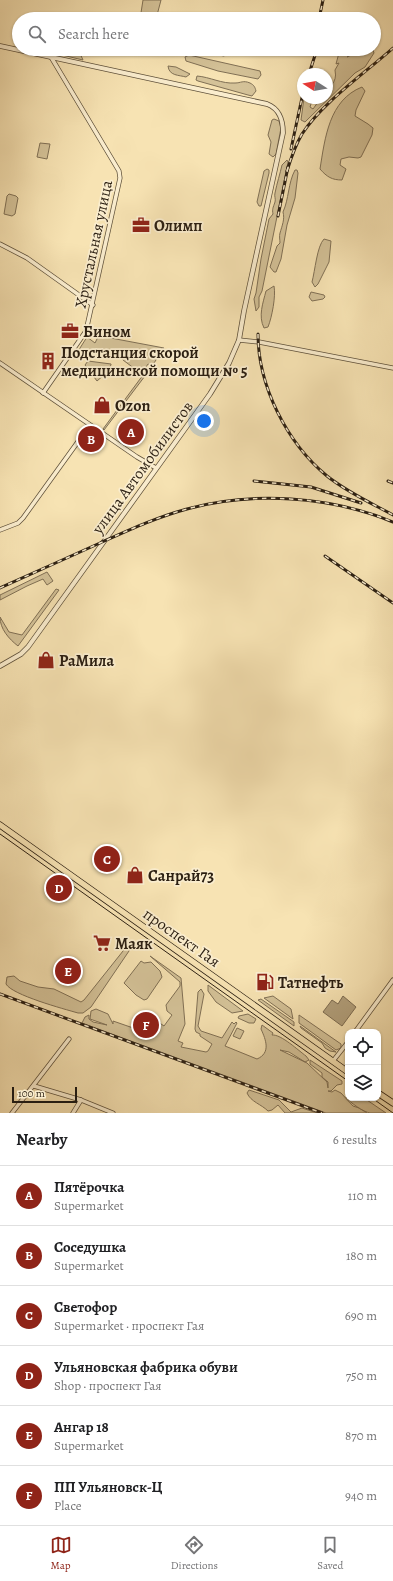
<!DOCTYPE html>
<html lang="en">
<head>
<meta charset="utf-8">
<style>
  :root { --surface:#fff; --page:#f6f6f6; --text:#202124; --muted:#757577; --line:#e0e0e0; --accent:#8f2418 }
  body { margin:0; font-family:Alegreya,serif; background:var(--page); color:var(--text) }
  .controls { position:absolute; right:12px; bottom:12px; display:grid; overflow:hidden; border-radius:8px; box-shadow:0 1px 3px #0004 }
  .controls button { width:36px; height:36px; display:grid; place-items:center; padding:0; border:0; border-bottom:1px solid var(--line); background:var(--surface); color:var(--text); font:20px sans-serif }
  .compass { position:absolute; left:297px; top:68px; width:36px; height:36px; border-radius:50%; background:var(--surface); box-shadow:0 1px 3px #0004; rotate:281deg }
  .scale { position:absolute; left:12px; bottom:10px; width:65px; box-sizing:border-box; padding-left:4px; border:2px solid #2b1f12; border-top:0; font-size:11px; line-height:14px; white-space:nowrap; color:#2b1f12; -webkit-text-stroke:3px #faedce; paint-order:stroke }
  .you { position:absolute; left:204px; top:421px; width:14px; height:14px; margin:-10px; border:3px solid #fff; border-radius:50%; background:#1a73e8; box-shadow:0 0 0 6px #1a73e833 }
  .badge { display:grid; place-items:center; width:26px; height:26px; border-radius:50%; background:var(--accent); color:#fff; font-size:13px; font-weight:700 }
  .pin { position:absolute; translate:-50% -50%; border:2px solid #fff; box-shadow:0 1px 4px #0006 }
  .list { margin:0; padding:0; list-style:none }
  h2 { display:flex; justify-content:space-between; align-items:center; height:52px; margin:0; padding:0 16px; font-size:17px }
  h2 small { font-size:13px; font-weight:400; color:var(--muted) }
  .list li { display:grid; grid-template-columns:26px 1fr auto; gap:12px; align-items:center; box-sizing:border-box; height:60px; padding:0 16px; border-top:1px solid var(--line) }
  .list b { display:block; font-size:15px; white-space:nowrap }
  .list p { margin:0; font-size:13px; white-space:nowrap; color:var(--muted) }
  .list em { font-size:13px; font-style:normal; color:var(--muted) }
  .icon { flex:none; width:22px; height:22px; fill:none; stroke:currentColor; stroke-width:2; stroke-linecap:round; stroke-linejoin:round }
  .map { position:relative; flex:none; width:393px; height:1113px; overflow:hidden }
  .search { position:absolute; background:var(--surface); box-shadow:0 1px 3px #0004; left:12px; right:12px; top:12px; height:44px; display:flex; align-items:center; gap:10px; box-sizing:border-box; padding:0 14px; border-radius:22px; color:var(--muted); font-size:15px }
  .sheet { height:412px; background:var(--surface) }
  nav { display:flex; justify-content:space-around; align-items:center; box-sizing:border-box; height:56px; border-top:1px solid var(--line); background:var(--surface); font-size:11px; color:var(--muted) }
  nav a { display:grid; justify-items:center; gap:2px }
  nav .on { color:var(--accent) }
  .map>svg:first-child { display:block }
  .green { fill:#d4c298; stroke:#807055 }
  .water { fill:#b2a07c; stroke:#7c6c52 }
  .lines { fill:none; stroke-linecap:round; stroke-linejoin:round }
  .minor-casing { stroke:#5e503a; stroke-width:5 }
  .tertiary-casing { stroke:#5e503a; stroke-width:5.5 }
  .primary-casing { stroke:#2b1f12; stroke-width:7 }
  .minor { stroke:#faedce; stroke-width:3.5 }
  .tertiary { stroke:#faedce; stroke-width:4 }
  .primary { stroke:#f7e3b3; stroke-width:5.5 }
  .tram { stroke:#2b1f12; stroke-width:1 }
  .rail-casing { stroke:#2b1f12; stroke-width:3 }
  .rail { stroke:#faedce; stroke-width:1.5; stroke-dasharray:4.5; stroke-linecap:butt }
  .labels { text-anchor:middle; stroke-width:3.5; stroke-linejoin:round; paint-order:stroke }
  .poi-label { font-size:16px; font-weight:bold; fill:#2b1f12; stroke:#faedce; text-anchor:start }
  .street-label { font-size:16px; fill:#2b1f12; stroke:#faedce }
</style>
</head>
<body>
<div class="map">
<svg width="393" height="1113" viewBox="0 0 393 1113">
  <rect width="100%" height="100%" fill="#f7e3b3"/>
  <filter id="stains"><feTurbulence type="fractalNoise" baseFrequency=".005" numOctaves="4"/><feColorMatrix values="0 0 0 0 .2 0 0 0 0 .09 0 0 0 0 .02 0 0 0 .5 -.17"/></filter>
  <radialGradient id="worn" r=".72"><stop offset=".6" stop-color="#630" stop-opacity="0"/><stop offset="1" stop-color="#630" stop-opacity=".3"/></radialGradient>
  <g class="green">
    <path d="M143,0h18l-5,19h-16z"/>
    <path d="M61,49h17l5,11 -21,-5z"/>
    <path d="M187,49h41v4l-4,3z"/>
    <path d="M340,49h18l-11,8c12,-6 14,-4 26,-7l1,3 -9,14 -10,6 -50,49 -4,-2 3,-22h9l-3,9 3,2 8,-11h6c0,-14 11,-13 8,-28l4,-7 -3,1z"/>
    <path d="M189,55l71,16 1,4 -3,4 -40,-8 -32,-10 -1,-4z"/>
    <path d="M168,66l8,1 14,7 -4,3c-7,-2 -17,-1 -18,-11z"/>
    <path d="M197,76c13,1 25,8 38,7 6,0 8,-3 15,0 4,2 5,4 6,8l-4,5 -4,-1 -50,-14 -2,-1z"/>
    <path d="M362,87l3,4 -9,19 -1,6 13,8 5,4 -1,7 -11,22 -3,1 -9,-1 -8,2 -1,6 6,4 -4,11c-10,0 -15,-3 -22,-11 5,-31 9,-69 42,-82z"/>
    <path d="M274,119l5,2 2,7 -5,26 -3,3 -4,-3 2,-12 -3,-7 4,-15z"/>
    <path d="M40,143l10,1 -3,15 -10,-2z"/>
    <path d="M287,160l1,2 -26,129 -3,6v10l-3,4 -2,-12 2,-6 5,-34 8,-40 4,-5c-1,-5 0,-6 2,-12 1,-3 -1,-6 0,-9 2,-10 5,-19 7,-28z"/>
    <path d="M267,169l2,1v3l-8,33h-2l-2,-4 7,-31z"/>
    <path d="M295,170h2l1,3 -3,25 -8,27 -6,34 -5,13h-2l-4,-5 7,-21 3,-3c0,-3 -1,-7 0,-10 2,-7 5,-14 3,-21 6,-13 5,-29 12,-42z"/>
    <path d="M9,194l7,2 2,2 -3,16 -3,2 -8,-2 3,-18z"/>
    <path d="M324,239l7,2 -2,21 -11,22 -3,3 -3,-5c3,-11 5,-36 12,-43z"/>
    <path d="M274,286c2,10 -2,31 -6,41l-4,1c-6,-12 -1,-25 2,-37z"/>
    <path d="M311,292l13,3 1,2 -2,2 -11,2 -3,-4z"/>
    <path d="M95,333l5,3 64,12 -12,18 -4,-2 -4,6 4,2 -44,58 -1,-1 40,-54 -20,-15 -1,-4 -32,-4 -2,3 -8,-5v-2l7,-11 8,6 3,-6 -4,-3z"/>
    <path d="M88,361l23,3v1l-7,10 -7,6 -12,-16z"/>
    <path d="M47,572l6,9 -6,4 -4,-6 -16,7 -27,14v-5z"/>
    <path d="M56,589l3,1 -41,56c-9,-7 -18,-17 -18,-29l9,15 13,3z"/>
    <path d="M127,946l3,2 -1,3 -38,56 -8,6h-5c-14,-4 -66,-18 -72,-29l1,-7 7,-1 6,5 18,6 16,2 27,13 3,-2z"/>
    <path d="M150,956l31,22 4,46 -7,17 5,2 -2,4 25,5 2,-1 4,-7 -12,-8v-2l-4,-2 -1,-3 3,-37 3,-3 3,5 -6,32 3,5 21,7 10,-16 2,2 2,-2 1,1 -12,23 32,13c14,-6 9,-19 4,-30l1,-4 11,8 -1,2c9,-1 27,16 34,21l3,4 -4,2 -16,-10 -9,-2 27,13 20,19 1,6v-6l-6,-5v-4l-12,-9v-4l32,21v3l-5,1 -6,6h-3l4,1 3,-2 6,3 12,13 6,2 8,5h-41l-244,-90 3,-6 4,-2v4l4,3 14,3 -17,-6 1,-8 5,-2 12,5 5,10v-3l26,9 4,-14 6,4 2,-3 13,9 8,-11 -5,-4 -1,-6 14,-19v-4z"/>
    <path d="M141,961l3,2 7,-1 9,9 2,6 -15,22 -3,1 -8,-5 -12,-12z"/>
    <path d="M208,985l35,26 -11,2 -16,-11 -8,-11z"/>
    <path d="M273,996l18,13 2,10 -29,-21z"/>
    <path d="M261,999l33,23v4l-36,-26z"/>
    <path d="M248,1014l8,5 -2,4h-5l-11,-5 1,-2z"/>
    <path d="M299,1015l42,29v4l-5,2 -37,-27z"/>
    <path d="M300,1026l36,26 -6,-1 -5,-3 -3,-5 -21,-15z"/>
    <path d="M237,1028l7,3 -4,8 -7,-3z"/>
    <path d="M249,1090l30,10 12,12 11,-4 15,5h-32l-7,-8 -6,5 -4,1c-7,-7 -17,-9 -21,-18z"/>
    <path d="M348,1095v3h16l22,15c-5,0 -11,0 -16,0 -6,-1 -20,-10 -24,-16z"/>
  </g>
  <path class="water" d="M343,996l13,11 -14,19 -19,-14 9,-12 6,4z"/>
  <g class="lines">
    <g class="minor-casing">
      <g id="minor">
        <path d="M0,244l27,14 66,47"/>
        <path d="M239,340l20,2 134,26"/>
        <path d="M0,363l137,94 19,11"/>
        <path d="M43,393l43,-62 34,-153 -1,-7 -68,-114"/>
        <path d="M0,530l18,-7 5,-5 67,-93"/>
        <path d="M355,1032l38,-52"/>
        <path d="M333,1061l15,-19"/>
        <path d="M34,1086l47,14 32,13"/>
        <path d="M12,1113l57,-74"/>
        <path d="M73,1113l8,-13"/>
      </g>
    </g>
    <g class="tertiary-casing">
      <path id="tertiary" d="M0,46l267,58c13,5 16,16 16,29l-39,178 -5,29 -10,23 -19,31 -182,253 -7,7 -21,12"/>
    </g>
    <g class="primary-casing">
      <g id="primary">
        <path d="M0,825l348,247"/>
        <path d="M378,1093l15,10"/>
      </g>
    </g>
    <use href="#minor" class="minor"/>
    <use href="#tertiary" class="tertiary"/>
    <use href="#primary" class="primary"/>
    <g class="tram">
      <path d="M0,834l348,247"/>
      <path d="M372,1098l21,15"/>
    </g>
    <g class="rail-casing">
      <g id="rail">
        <path d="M319,19l4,-19"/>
        <path d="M309,74l8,-25"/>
        <path d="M291,149l12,-56"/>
        <path d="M287,171c4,-13 8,-25 15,-37 20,-31 63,-61 91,-86"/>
        <path d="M278,216l10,-49"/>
        <path d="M258,334c0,52 29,109 69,142 20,16 44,27 66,39"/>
        <path d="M254,481l57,6 50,16"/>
        <path d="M388,481l5,2"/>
        <path d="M325,556l68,47"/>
        <path d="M0,588c33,-15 67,-30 100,-45 29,-13 57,-26 87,-34 66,-18 143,-13 206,13"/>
        <path d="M0,994l322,119"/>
      </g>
    </g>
    <use href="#rail" class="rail"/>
  </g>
  <defs>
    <g id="office-bare" transform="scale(1.38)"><path d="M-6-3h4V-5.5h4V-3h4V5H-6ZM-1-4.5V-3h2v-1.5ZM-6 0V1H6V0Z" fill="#8f2418" stroke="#faedce" stroke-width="2.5" paint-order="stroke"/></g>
    <g id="building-bare" transform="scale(1.38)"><path d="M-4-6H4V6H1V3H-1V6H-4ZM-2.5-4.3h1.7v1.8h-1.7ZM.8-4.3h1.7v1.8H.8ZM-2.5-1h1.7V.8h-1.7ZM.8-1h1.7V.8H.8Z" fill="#8f2418" stroke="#faedce" stroke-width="2.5" paint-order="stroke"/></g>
    <g id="shop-bare" transform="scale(1.38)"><path d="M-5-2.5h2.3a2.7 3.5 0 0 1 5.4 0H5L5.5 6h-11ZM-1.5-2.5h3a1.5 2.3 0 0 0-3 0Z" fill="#8f2418" stroke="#faedce" stroke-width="2.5" paint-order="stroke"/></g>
    <g id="supermarket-bare" transform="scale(1.38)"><path d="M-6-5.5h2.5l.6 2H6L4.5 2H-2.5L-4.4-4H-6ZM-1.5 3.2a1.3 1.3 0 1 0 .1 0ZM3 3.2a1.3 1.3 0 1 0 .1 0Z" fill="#8f2418" stroke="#faedce" stroke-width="2.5" paint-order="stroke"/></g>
    <g id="fuel-bare" transform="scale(1.38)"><path d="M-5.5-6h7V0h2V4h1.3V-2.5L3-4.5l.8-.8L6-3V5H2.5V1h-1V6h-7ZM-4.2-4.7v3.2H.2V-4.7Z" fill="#8f2418" stroke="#faedce" stroke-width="2.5" paint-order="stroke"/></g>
  </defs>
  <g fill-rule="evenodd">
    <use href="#office-bare" x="141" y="225"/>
    <use href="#office-bare" x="70" y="331"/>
    <use href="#building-bare" x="48" y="361"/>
    <use href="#shop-bare" x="102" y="405"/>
    <use href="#shop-bare" x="46" y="660"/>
    <use href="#shop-bare" x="135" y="875"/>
    <use href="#supermarket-bare" x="102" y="943"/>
    <use href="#fuel-bare" x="265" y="982"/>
  </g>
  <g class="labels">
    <g class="poi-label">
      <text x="154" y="231">Олимп</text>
      <text x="83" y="337">Бином</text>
      <text x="61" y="358">Подстанция скорой<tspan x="61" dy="18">медицинской помощи № 5</tspan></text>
      <text x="115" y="411">Ozon</text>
      <text x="59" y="666">РаМила</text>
      <text x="148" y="881">Санрай73</text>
      <text x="115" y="949">Маяк</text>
      <text x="278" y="988">Татнефть</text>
    </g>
    <g class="street-label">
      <text transform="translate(93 244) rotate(-78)" y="6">Хрустальная улица</text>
      <text transform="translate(142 467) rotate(-54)" y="6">улица Автомобилистов</text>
      <text transform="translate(182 937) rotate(35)" y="6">проспект Гая</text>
    </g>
  </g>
  <rect width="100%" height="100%" filter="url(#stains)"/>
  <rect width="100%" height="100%" fill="url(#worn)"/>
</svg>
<div class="controls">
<button><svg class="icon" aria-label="locate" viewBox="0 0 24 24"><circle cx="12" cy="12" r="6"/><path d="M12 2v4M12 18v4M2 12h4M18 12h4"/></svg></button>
<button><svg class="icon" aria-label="layers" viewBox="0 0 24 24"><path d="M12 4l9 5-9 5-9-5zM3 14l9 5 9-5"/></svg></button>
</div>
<svg class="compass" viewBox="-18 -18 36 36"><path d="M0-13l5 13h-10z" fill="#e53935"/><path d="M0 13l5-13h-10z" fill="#757577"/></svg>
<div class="scale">100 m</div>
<div class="you"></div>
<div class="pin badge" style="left:131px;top:432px">A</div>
<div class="pin badge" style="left:91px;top:439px">B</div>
<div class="pin badge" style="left:107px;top:859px">C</div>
<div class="pin badge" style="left:59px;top:888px">D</div>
<div class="pin badge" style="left:68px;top:971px">E</div>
<div class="pin badge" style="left:146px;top:1025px">F</div>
<div class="search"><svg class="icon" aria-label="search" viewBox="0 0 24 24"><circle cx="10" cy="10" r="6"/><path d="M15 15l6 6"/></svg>Search here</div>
</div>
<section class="sheet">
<h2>Nearby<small>6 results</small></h2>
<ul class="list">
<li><span class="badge">A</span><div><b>Пятёрочка</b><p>Supermarket</p></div><em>110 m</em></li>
<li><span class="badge">B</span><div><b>Соседушка</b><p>Supermarket</p></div><em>180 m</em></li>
<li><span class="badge">C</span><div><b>Светофор</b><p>Supermarket · проспект Гая</p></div><em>690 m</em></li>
<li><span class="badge">D</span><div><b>Ульяновская фабрика обуви</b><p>Shop · проспект Гая</p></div><em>750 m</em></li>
<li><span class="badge">E</span><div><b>Ангар 18</b><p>Supermarket</p></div><em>870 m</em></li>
<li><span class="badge">F</span><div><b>ПП Ульяновск-Ц</b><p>Place</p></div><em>940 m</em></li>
</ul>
</section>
<nav>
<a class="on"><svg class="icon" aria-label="map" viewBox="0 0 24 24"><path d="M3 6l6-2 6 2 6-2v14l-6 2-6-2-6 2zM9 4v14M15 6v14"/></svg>Map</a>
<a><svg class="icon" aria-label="directions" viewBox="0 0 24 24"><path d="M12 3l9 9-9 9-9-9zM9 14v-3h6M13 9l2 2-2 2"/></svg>Directions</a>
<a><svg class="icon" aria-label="saved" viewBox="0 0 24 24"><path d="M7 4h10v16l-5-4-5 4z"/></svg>Saved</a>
</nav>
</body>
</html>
